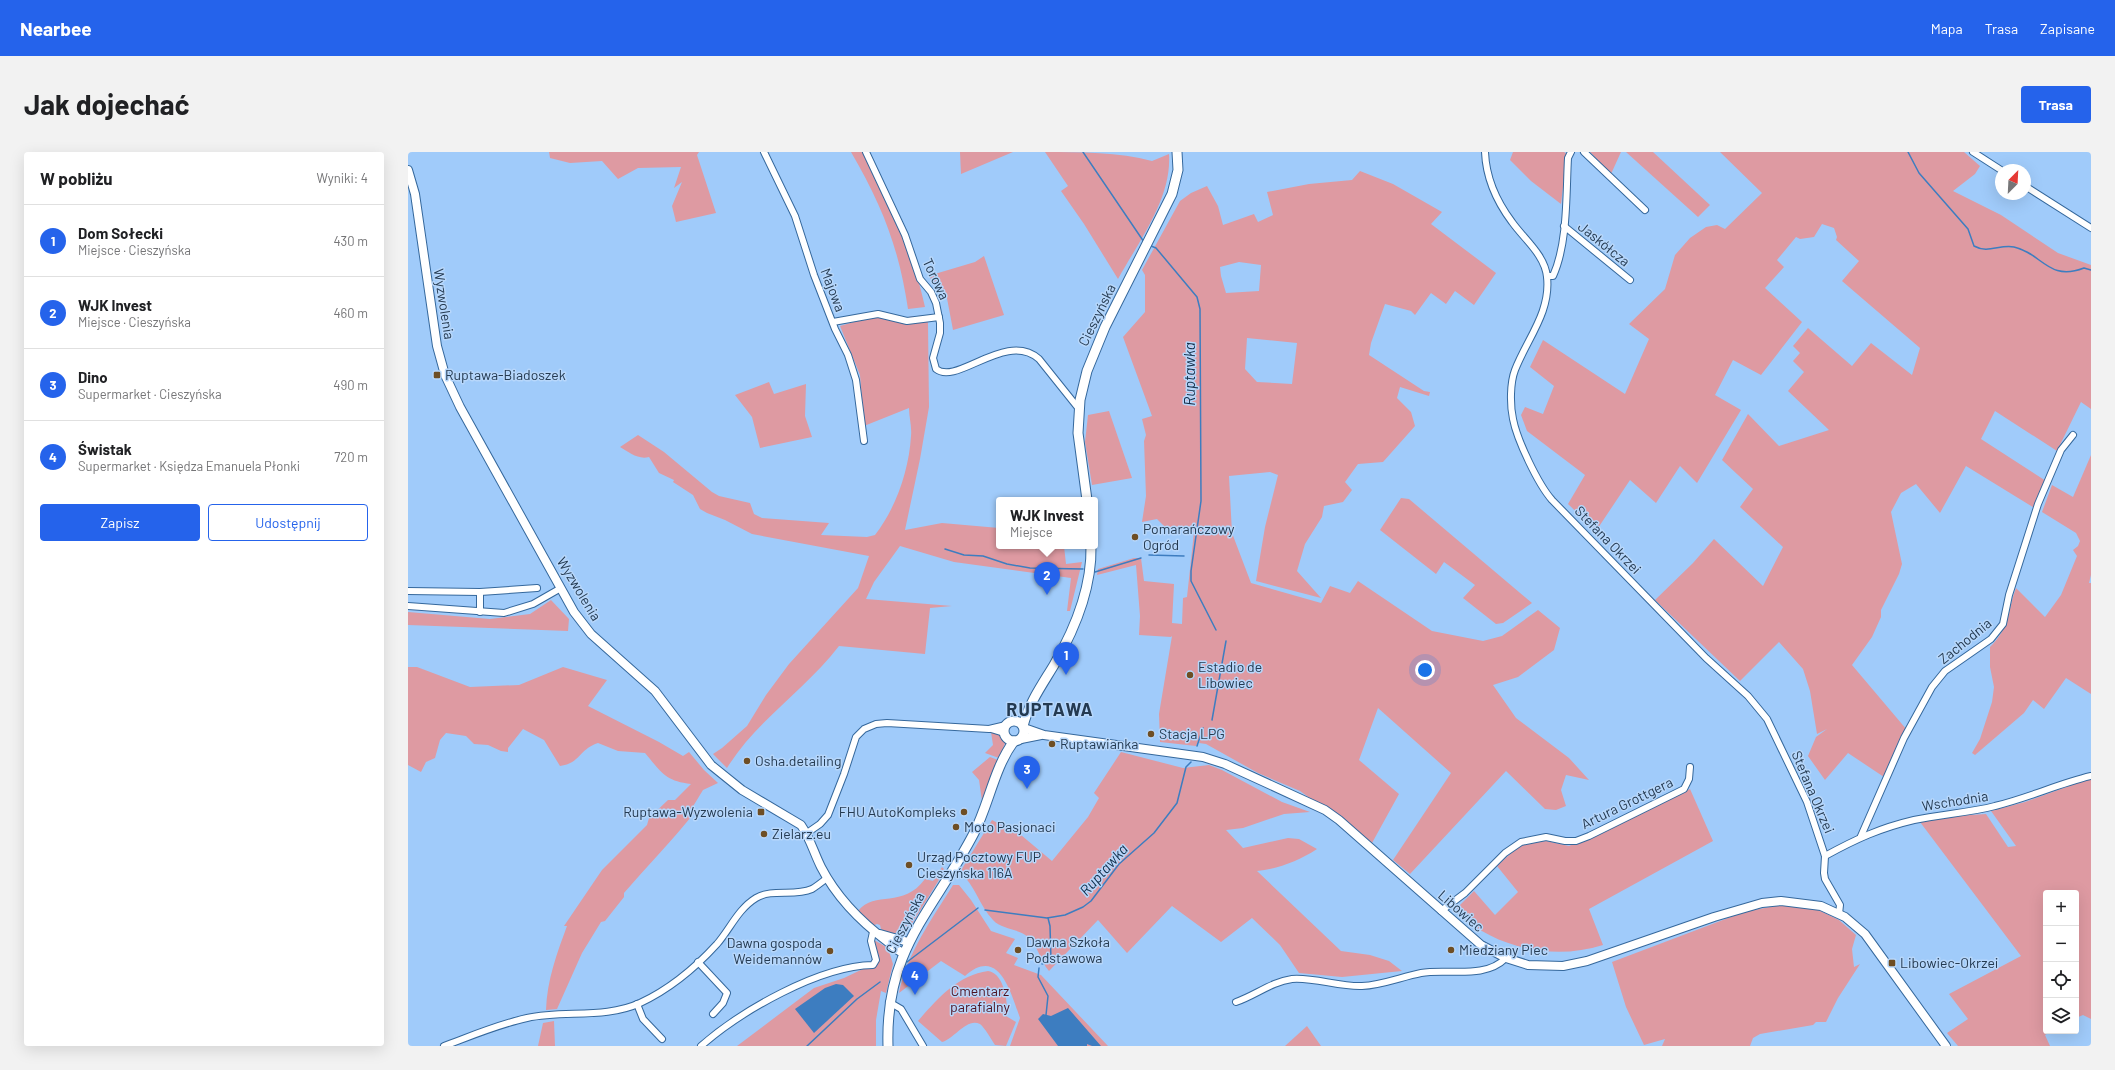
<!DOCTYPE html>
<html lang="pl">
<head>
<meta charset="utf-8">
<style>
  :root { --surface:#fff; --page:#f2f2f2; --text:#202124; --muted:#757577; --line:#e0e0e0; --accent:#2563eb }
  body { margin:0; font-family:Barlow,sans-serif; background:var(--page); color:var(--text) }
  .controls { position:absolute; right:12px; bottom:12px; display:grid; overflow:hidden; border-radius:4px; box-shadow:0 4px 16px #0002 }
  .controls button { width:36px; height:36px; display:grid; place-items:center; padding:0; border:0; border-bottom:1px solid var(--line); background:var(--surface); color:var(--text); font:20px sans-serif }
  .compass { position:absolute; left:1587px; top:12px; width:36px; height:36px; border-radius:50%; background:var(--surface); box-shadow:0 4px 16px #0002; rotate:24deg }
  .you { position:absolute; left:1017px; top:518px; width:14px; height:14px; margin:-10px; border:3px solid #fff; border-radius:50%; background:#1a73e8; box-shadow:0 0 0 6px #1a73e833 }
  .badge { display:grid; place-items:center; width:26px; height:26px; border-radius:50%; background:var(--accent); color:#fff; font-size:13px; font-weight:700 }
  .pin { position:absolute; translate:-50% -33px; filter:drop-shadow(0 1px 2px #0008) }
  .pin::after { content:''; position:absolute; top:21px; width:14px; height:12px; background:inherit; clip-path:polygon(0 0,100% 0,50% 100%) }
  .popup { position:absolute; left:588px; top:345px; width:102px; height:52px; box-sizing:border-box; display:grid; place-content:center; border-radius:4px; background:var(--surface); filter:drop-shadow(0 1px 3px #0005); font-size:13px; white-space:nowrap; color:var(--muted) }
  .popup b { font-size:15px; color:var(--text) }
  .popup::after { content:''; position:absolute; left:50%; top:100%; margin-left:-8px; border:8px solid transparent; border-top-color:var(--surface) }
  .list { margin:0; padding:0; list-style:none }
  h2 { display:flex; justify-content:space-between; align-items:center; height:52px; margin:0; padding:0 16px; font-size:17px }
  h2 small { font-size:13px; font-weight:400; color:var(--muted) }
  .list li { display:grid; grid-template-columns:26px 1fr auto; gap:12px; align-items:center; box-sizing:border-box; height:72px; padding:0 16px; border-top:1px solid var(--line) }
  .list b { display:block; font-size:15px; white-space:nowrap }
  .list p { margin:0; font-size:13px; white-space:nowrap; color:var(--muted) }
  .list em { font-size:13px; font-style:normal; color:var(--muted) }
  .actions { display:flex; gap:8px; padding:12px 16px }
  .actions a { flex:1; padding:9px 0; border:1px solid var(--accent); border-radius:4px; text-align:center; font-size:14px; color:var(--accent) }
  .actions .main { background:var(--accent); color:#fff }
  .icon { flex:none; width:22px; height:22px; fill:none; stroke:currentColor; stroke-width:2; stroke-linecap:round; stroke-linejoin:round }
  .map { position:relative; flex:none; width:1683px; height:894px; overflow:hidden; border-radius:4px }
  header { display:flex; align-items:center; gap:24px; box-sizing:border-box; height:56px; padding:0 20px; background:var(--accent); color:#fff }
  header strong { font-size:19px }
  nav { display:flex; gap:22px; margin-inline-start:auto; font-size:14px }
  .intro { display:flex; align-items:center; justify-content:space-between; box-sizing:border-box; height:96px; padding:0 24px }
  h1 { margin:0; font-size:28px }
  .button { padding:10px 18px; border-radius:4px; background:var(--accent); color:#fff; font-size:14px; font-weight:700 }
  main { display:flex; gap:24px; padding:0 24px }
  aside { flex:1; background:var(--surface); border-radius:4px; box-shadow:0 4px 16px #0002 }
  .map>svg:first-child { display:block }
  .green { fill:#de9aa2; fill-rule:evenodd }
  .water { fill:#3d7dc0 }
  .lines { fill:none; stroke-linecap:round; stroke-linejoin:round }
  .stream { stroke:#3d7dc0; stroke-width:1.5 }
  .minor-casing { stroke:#35689c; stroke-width:8 }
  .tertiary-casing { stroke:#35689c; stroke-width:10 }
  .secondary-casing { stroke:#35689c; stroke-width:11 }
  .minor { stroke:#fff; stroke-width:6 }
  .tertiary { stroke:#fff; stroke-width:8 }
  .secondary { stroke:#fff; stroke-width:9 }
  .poi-dot { fill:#6e4e24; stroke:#b7d7fb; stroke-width:1.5 }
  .labels { text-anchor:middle; stroke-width:3; stroke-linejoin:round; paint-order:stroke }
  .street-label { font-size:14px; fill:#243a51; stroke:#b7d7fb }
  .poi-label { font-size:14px; fill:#243a51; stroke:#b7d7fb; text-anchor:start }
  .park-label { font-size:14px; fill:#4e111f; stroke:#b7d7fb }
  .water-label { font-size:15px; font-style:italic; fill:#132e4a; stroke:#b7d7fb }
  .district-label { font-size:18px; font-weight:bold; letter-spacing:1px; fill:#243a51; stroke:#b7d7fb }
</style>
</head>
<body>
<header>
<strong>Nearbee</strong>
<nav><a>Mapa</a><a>Trasa</a><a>Zapisane</a></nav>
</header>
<div class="intro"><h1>Jak dojechać</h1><a class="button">Trasa</a></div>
<main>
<aside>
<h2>W pobliżu<small>Wyniki: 4</small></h2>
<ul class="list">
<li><span class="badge">1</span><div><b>Dom Sołecki</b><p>Miejsce · Cieszyńska</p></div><em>430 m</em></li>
<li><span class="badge">2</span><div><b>WJK Invest</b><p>Miejsce · Cieszyńska</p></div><em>460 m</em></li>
<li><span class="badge">3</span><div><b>Dino</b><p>Supermarket · Cieszyńska</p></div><em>490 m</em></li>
<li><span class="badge">4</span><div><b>Świstak</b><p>Supermarket · Księdza Emanuela Płonki</p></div><em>720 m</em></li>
</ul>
<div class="actions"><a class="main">Zapisz</a><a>Udostępnij</a></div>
</aside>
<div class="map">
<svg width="1683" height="894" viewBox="0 0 1683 894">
  <rect width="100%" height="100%" fill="#a0cbfa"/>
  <g class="green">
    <path d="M141,0h150l-2,3 19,58 -40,9 -4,-16 10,-24 -8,6 7,-21 -43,1 -20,11 -16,-18 -32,2 -20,-5z"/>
    <path d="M443,0h12c28,48 50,101 62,155l-17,2c-9,-61 -26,-104 -57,-157z"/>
    <path d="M552,0h53l-52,22z"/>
    <path d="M637,0c35,0 74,0 107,9l17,-7c3,44 -30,87 -51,125l-34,-55 -23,-33 7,-5z"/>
    <path d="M1105,0h51l3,2 -6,50 -30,-23 -21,-21z"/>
    <path d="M1182,0h31l-10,22z"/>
    <path d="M1218,0h27l57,53 -12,12z"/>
    <path d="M1312,0h244l16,14 -5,8 -22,17 48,24 57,38 33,12v144l-10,-7 -24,49 -62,-40 -14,28 65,42 -10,28 -70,-43 -26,47 -24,-29 -15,9 -10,19 11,52 -3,10 -18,36v7l-9,20 -20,28 55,65 -23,47 -36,-24 -23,27 -17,-24 8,-19 11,-8 -10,5 -7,-43 -7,-22 -24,-27 -39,39 -85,-81 38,-37 21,-24 49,47 20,-39 -43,-40 13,-18 -31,-29 26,-46 31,32 50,-16 -41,-39 16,-19 -11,-11 7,-8 -7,-7 15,-18 44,38 19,-23 41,32 8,-27 -78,-67 17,-20 -23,-21 1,-3 -3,-9 -12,-4 -8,13 -14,2 -4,-2 -19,23 7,7 -19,21 37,34 -41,53 -28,-15 -18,35 26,15 -44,73 -17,-17 -24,37 -26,-23 -34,51 -28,-27 17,-29 -58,-44 -6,-16 4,-8 18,7 11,-28 -24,-19 13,-27 82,54 24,-55 -20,-15 36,-35 10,-34 15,-17 16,-11 11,-2 8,4 37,-36z"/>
    <path d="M952,19l33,13 49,28 -11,12 65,49 -22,32 -19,-14 -9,13 -15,-11 -16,22 -4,-4 -26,-7 -14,39 -2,12 55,36 6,1 -1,4 -29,-9 -3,11 14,14 4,14 -32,36 -25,2 -13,18 7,8 -9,12 -19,4 -2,11 -17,27 -8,27 24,27 -65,-17 9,-54 13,-52 -8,-3 -41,4 3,57 19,50 70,20 9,-17 20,7 8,-12 74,50 51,10 19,-5 36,-26 22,18 -6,22 -36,27 -25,8 23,33 53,40 20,22 -23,-5 -5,15 5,16 -10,4 -11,-1 -39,-38 -96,103 -17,-14 58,-87 -73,-65 -19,52 40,34 -27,49 -72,-52 -42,-18 -52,-29 -7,-1 5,-15 -8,18 -36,-4 -1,-28 13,-78 -1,1 -32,-2 1,-19 -4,-51 -39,10 1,-6 36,-11h7l3,23 30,3 -2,39 10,1 1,-26 4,-1 7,-65 -30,-6 -7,-7 -15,3 4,-26 -2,-55 2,-6 -4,-16 10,-3 -29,-79 22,-25v-37l-3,-5 38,-69 11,-8 16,-7 11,20 5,19 31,-11 4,8 15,-7 -6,-23 42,-8 43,-4zM831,110l22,3 -2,26 -33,2 -5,-17 -1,-9zM839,186l50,5 -5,41 -35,-2 -12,-13z"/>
    <path d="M576,104l20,59 -51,15 -7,-37 -18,-17 47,-14z"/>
    <path d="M473,162l28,11 -1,-8 19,-2 1,9 1,83 -9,52 -15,71 37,-7 57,5v18h65l2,18 16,-2 -12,49h-3l4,-33 -117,-16 -54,-16 -26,36 -8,17 86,7 -22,2 -5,46 -86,-8c-34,44 -83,75 -112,122l-14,-14 9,-6 25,-22 19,-31 23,-31 69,-76 11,-32 -117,-22 -27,-14 -18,-7 -7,-4 -7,-14 -20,-13 1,-2 -15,-7 -10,-16c-11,3 -20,-5 -29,-10l18,-12 26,17 48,40 7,4 31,7 4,11 8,4 67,5 -8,12 46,2 8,-2c21,-27 34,-65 36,-99 1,-9 -2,-19 -2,-28l-45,18 -4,-51 -20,-49z"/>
    <path d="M361,230l5,12 32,-10 -1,32 7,21 -52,11 -8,-31 -17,-22z"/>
    <path d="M701,259l23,67 -40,7 -7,-43 3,-27z"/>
    <path d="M1683,303v120l-2,8h2v111l-25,-16 -22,31 -11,-9 -9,13 -49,42 -3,-2 8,-14 12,-37 2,-15 -4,-20v-20c21,-21 17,-35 26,-59l29,29 16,-22 16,-39 -4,-6 5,-4 2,-5 -4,-8 -34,-21 10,-27 21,12z"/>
    <path d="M993,346l8,1 123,104 -29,20 -7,1 -33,-26 12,-13 -31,-23 -8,12 -56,-44z"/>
    <path d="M143,448l18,19 -1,12 -160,-6v-13l82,7 40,-5z"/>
    <path d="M0,515h9l53,20 49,-2 44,-18 44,13 -19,26 71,36 24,14 6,-4 15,18 14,13 -15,7 -11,18 3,4c-22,28 -47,53 -71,81v4l-19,24 -4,1 -19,31 -25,56 -11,1c1,-30 11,-57 21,-84h-3l38,-56 45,-45 2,-7 19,-18h7l16,-16c-26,-3 -30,-12 -46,-31l-27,-2 -20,-8c-19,6 -17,20 -38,23l-16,-26 -21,-11 -15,19v4l-7,-1 -13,-6 -14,-1 -8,-8 -20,-3 -6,7 -5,18 -9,4 -5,10 -13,-7z"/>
    <path d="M583,580l12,2 3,7 -7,17 -14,-5 8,-8z"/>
    <path d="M713,600l62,16 26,-3 13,5 60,32 28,10 -26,2 -41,14 -17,2 17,18 45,-10 11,1 18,10c-18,12 -40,20 -60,22l84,80 29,4 19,6 13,10 -60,6 -43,-4 -19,-28 -28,-27 -31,24 -49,-36 -45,47 -29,-33 -49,51c-9,-10 -11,-26 -21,-34 -10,-9 -26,-7 -35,-17 -14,-15 -18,-35 -33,-48l32,-52 29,15 31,26 36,-44 11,-19 -5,-5z"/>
    <path d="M582,605l8,3 -16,41 -3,-21 -7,-8z"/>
    <path d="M1683,626v241l-8,-4 -7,3v-125h-30v138h6l-7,4 5,11h-92l-11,-13 21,-14 -19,-25 72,-38 -101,-134 35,-6 31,-2 22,33 8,-1 -25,-35 34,-9z"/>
    <path d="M1282,637l23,52 -124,68 14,36c-50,16 -106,3 -145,-31l-1,-6 17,-17 21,24 23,-23 -21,-26 23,-21 26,-4 23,5z"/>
    <path d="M534,715l3,3 -35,57 -15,6h-6l-8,-4 -1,-4 -3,-1 -5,2 -14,-15c17,-21 45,-2 67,-32l8,2z"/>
    <path d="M545,733h6l12,15 20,31 24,8 -9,14 12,5 -4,7 27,10 67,71h-98l10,-28c-9,-25 -21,-73 -55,-42l-24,-15 -42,32c8,-40 33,-74 54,-108z"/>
    <path d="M1372,753l34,3 25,12 17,15 -4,14 2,18 6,-3 -22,34 -12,24h-10l-3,3 -53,9 -7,4 -3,8h-88l3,-7 -21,6 -18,-38 -14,-45 132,-50z"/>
    <path d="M466,788l14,8 5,16 -7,29 -5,-2 -5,29v26h-139l77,-58 30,-10 21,-10 12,-2 2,-9z"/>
    <path d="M580,819c16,2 21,32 18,45l10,6 -10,24 -11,-1c-4,-6 -10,-17 -15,-21 -13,-7 -26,15 -38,18l-24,-21c19,-22 40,-46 70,-50z"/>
    <path d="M146,869l1,25h-17l5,-23z"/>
    <path d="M899,874l14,20h-36z"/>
  </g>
  <g class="water">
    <path d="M428,832l7,1 11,11 -40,37 -19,-24 30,-21z"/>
    <path d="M660,856l33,38h-9l-5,-2v2h-29l-20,-27 5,-5 8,2z"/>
  </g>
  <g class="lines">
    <g class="stream">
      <path d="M675,0l61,90"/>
      <path d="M1500,0l11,21 49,56 6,17c14,8 26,-2 40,1 28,6 34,35 70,21l7,2"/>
      <path d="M743,94l5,2 41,49 3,12 1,192 -10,70v10l25,49"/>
      <path d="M537,397l19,6 19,1 24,8 23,4 53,1"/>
      <path d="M741,403l35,1"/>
      <path d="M687,420l46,-14"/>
      <path d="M804,568l14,-79"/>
      <path d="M789,594l6,-18"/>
      <path d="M577,758l62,8 18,-3 18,-8 8,-6 28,-37 35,-31 23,-30 9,-36 5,-5"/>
      <path d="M499,810l71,-54"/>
      <path d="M634,812l9,-4 -1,-34 -2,-8"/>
      <path d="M631,816l-1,9 10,19 -2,19"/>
      <path d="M399,894l50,-47 23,-17"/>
    </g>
    <g class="minor-casing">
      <g id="minor">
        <path d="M356,0l31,64 19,59 21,54 13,26 8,25 8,61"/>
        <path d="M458,0l39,83 15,44 11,13 5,11 4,20v10l-7,25 3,11c21,17 70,-39 103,-10l40,50"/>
        <path d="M1077,0c1,25 12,50 27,70 12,17 33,33 35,55 4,35 -20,62 -32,93 -5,13 -5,35 -2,49 4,21 25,65 39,81l154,158 42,38 19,23 40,83 18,54 -1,17 1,6 15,26 -1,9"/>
        <path d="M1176,0l61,58"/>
        <path d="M1565,0l28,18"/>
        <path d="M1617,34l66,42"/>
        <path d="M1156,74l66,54"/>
        <path d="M1139,124h6c15,-33 13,-82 15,-118l3,-6"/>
        <path d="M425,170l45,-8 29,7 32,-4"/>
        <path d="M0,439l72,1v20"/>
        <path d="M72,440l57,-4"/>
        <path d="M0,454l96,7 29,-9 28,-16"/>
        <path d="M583,577l13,4"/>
        <path d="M399,681l13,-9 8,-9 16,-41 12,-37 8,-8 12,-5 11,-1 102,6 17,-4"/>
        <path d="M1453,684l43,-98 28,-51 13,-16 46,-32 12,-15 6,-29 29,-91 23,-54 12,-15"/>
        <path d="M1417,704c31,-17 55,-28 89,-36 27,-6 55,-7 81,-14 33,-8 63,-22 96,-30"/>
        <path d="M1033,759l24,-18 40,-40 16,-11 25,-5 19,4h11l13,-5 95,-47 5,-10 1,-12"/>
        <path d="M290,810l29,31 -4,10 -10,11"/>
        <path d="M481,850l12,7 22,37"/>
        <path d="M828,850c20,-7 35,-20 56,-23 21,-2 48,8 70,7 20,-1 39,-9 59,-13 27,-5 63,7 85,-15"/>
        <path d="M229,852l6,15 19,20"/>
        <path d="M36,894c27,-10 55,-22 83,-28 38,-8 78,1 113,-15 28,-13 56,-36 77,-59 13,-15 21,-35 39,-46 17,-10 38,-1 56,-9 5,-3 10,-7 15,-11"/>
        <path d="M293,894c40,-35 118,-80 172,-81l3,-5 -5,-19 2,-9"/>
      </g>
    </g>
    <g class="tertiary-casing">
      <g id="tertiary">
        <path d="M0,18l7,24 22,152 8,29 15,32 114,205 17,22 64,57 56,74 31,25 59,35c9,13 13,28 20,42 16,31 40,55 67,75 5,4 10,9 15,11"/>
        <path d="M616,576l20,7 159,22 22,7 100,46 14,10 142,125 25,13 22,7 35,1 24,-5 127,-44 48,-14 19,-2 40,5 24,11 20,17 81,112"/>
        <path d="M613,587l20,-4"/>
        <path d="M472,782l28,8"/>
      </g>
    </g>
    <g class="secondary-casing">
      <g id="secondary">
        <path d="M679,348l-9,-67 2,-33 7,-29 18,-44 67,-133 6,-24 -1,-18"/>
        <circle cx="606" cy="579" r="10"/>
        <path d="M615,574c6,-23 19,-41 31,-61 21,-36 38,-76 37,-119"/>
        <path d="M480,894c-3,-98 45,-134 86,-213 15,-29 20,-65 40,-92"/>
      </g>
    </g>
    <use href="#minor" class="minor"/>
    <use href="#tertiary" class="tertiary"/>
    <use href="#secondary" class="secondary"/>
  </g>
  <g class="poi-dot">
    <rect x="25" y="219" width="8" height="8" rx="2"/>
    <circle cx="727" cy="385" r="4"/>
    <circle cx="782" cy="523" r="4"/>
    <circle cx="743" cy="582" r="4"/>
    <circle cx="644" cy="592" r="4"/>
    <circle cx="339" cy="609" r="4"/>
    <rect x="349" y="656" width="8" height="8" rx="2"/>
    <circle cx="556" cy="660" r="4"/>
    <circle cx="548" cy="675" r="4"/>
    <circle cx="356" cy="682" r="4"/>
    <circle cx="501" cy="713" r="4"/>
    <circle cx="610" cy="798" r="4"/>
    <circle cx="1043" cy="798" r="4"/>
    <circle cx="422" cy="799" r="4"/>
    <rect x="1480" y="807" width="8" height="8" rx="2"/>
  </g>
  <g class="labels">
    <g class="street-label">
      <text transform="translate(1196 92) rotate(39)" y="5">Jaskółcza</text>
      <text transform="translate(528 127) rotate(65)" y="5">Torowa</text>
      <text transform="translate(425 138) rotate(69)" y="5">Majowa</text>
      <text transform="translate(36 152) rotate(81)" y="5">Wyzwolenia</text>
      <text transform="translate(689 163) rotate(-64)" y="5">Cieszyńska</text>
      <text transform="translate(1200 388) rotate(46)" y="5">Stefana Okrzei</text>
      <text transform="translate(171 437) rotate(59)" y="5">Wyzwolenia</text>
      <text transform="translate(1557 489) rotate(-39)" y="5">Zachodnia</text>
      <text transform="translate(1405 640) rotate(67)" y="5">Stefana Okrzei</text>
      <text transform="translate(1547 649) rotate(-9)" y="5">Wschodnia</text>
      <text transform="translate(1219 651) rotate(-26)" y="5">Artura Grottgera</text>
      <text transform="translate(1053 759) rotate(41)" y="5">Libowiec</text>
      <text transform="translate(497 771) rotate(-62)" y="5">Cieszyńska</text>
    </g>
    <g class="poi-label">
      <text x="37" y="228">Ruptawa-Biadoszek</text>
      <text x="735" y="382">Pomarańczowy<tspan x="735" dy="16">Ogród</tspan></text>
      <text x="790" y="520">Estadio de<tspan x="790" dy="16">Libowiec</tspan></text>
      <text x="751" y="587">Stacja LPG</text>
      <text x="652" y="597">Ruptawianka</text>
      <text x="347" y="614">Osha.detailing</text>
      <text x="345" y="665" text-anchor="end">Ruptawa-Wyzwolenia</text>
      <text x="548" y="665" text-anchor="end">FHU AutoKompleks</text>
      <text x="556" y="680">Moto Pasjonaci</text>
      <text x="364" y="687">Zielarz.eu</text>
      <text x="509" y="710">Urząd Pocztowy FUP<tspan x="509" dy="16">Cieszyńska 116A</tspan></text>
      <text x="618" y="795">Dawna Szkoła<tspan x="618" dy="16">Podstawowa</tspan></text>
      <text x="414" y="796" text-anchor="end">Dawna gospoda<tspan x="414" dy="16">Weidemannów</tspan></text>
      <text x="1051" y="803">Miedziany Piec</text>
      <text x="1492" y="816">Libowiec-Okrzei</text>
    </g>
    <g class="park-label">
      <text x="572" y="844">Cmentarz<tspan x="572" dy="16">parafialny</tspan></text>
    </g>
    <g class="water-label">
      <text transform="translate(782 222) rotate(-90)" y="5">Ruptawka</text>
      <text transform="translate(696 718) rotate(-48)" y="5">Ruptawka</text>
    </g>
    <g class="district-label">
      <text x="642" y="564">RUPTAWA</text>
    </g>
  </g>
</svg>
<div class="controls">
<button>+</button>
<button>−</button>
<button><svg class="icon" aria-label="locate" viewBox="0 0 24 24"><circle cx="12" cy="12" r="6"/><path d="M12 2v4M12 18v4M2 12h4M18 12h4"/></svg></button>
<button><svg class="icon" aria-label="layers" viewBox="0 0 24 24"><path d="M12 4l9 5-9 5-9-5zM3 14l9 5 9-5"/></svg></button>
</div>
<svg class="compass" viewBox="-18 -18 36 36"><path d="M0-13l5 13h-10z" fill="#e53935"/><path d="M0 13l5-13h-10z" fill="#757577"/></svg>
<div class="you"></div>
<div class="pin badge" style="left:658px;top:523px">1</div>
<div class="pin badge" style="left:639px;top:443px">2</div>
<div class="popup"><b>WJK Invest</b>Miejsce</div>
<div class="pin badge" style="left:619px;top:637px">3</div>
<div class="pin badge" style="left:507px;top:843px">4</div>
</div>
</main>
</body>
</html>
